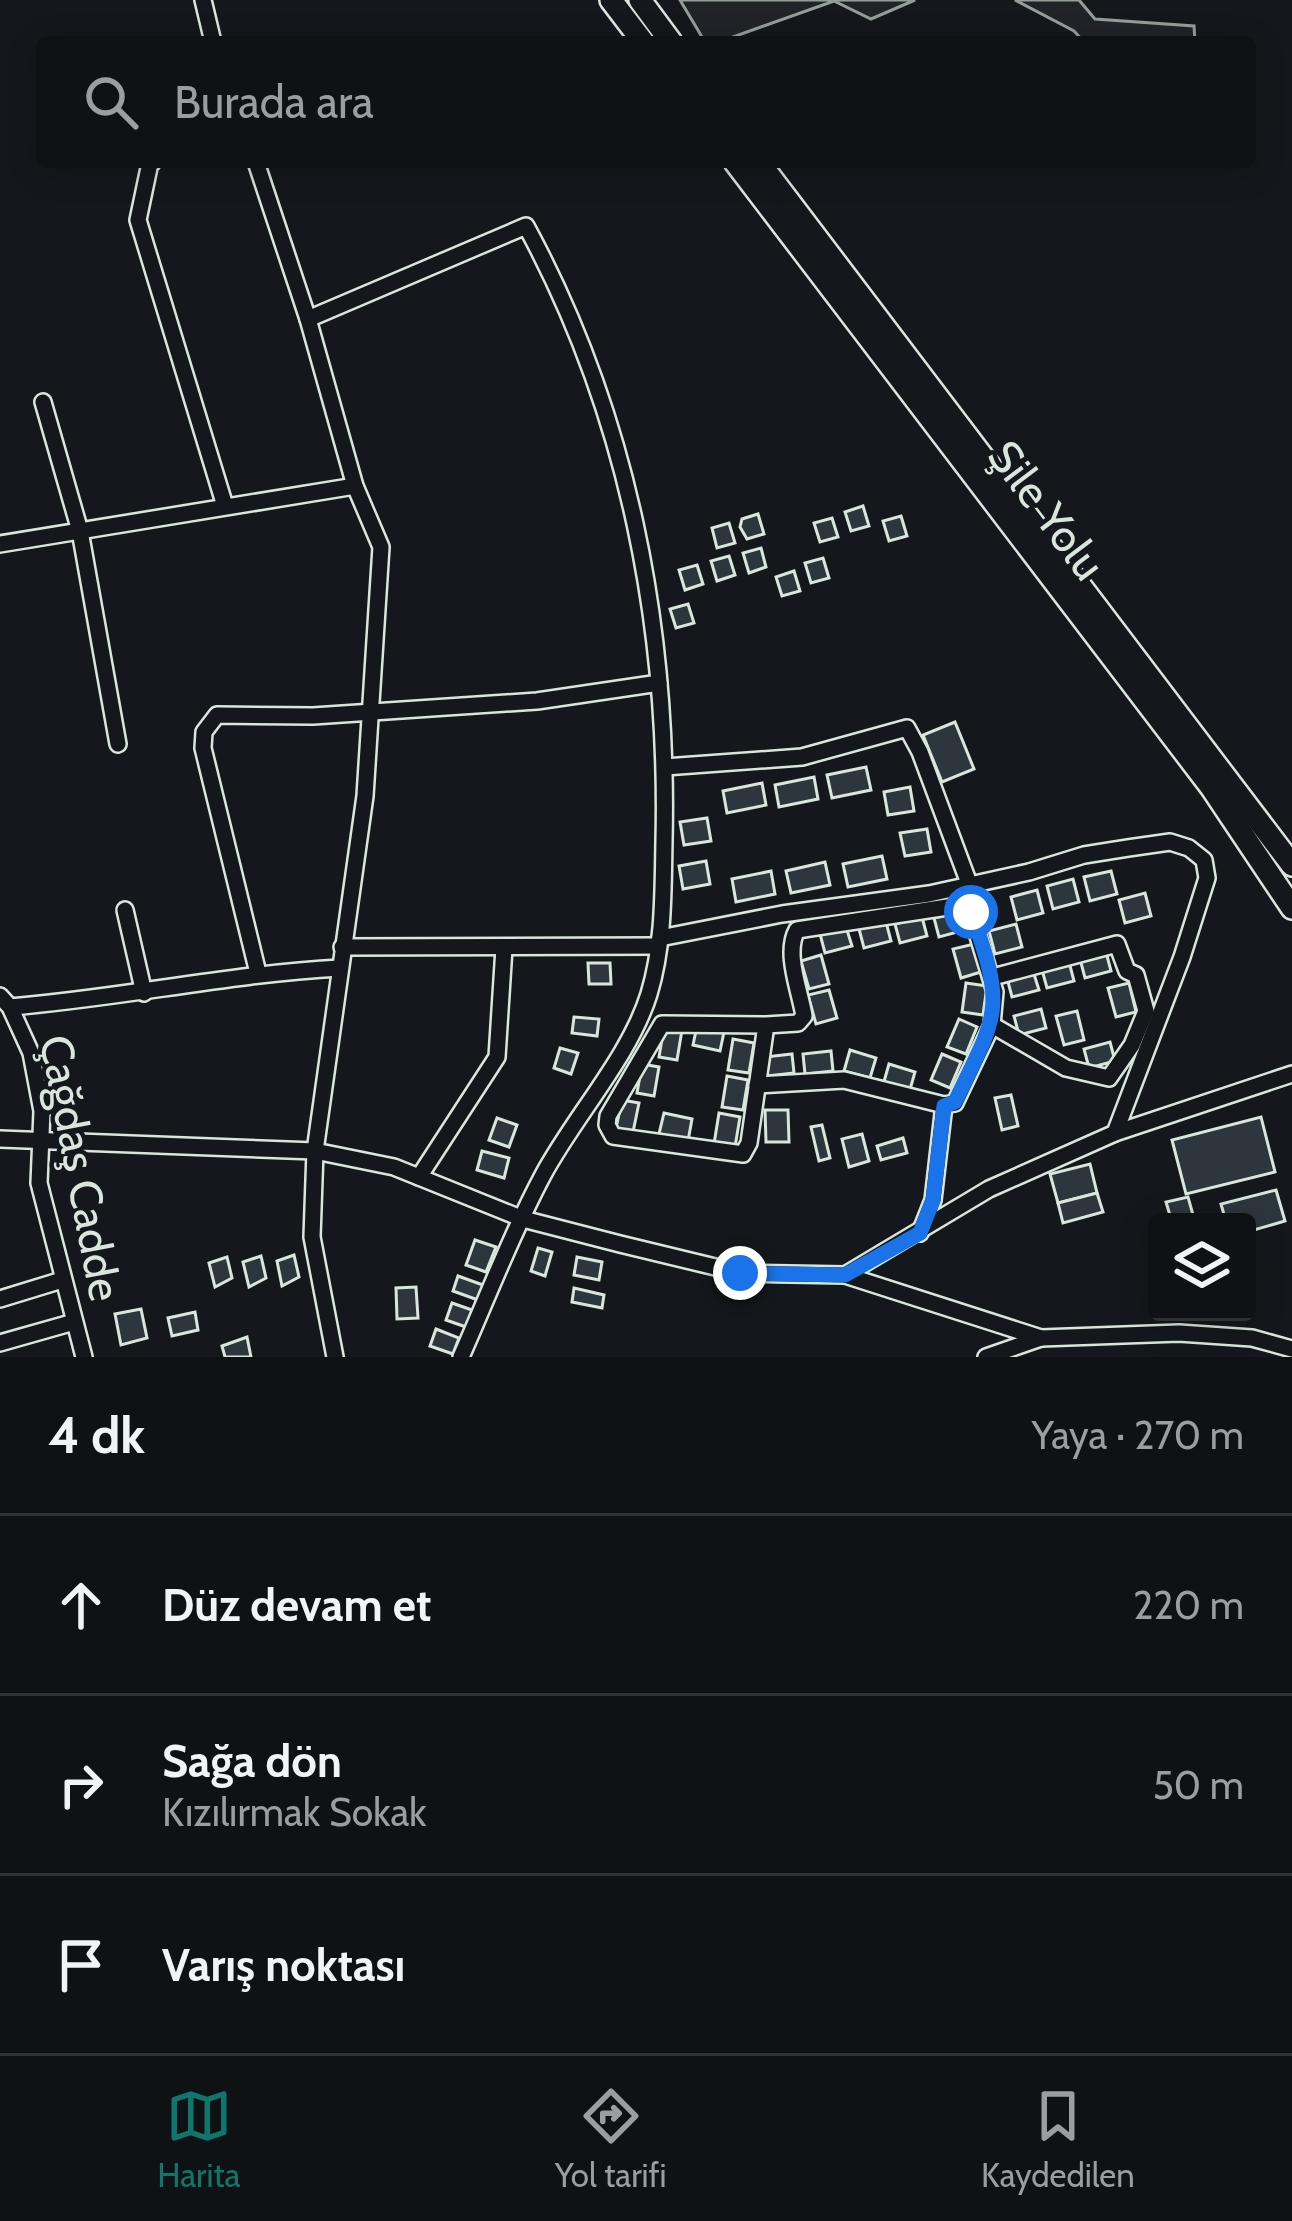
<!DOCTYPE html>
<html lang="tr">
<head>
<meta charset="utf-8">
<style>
  :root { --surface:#0f1215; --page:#1d2022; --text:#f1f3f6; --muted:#9b9ea0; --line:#2f3234; --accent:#0f766e }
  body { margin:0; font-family:Cabin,sans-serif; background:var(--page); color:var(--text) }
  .controls { position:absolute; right:36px; bottom:36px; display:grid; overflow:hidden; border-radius:12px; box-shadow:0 6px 30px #0003 }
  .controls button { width:108px; height:108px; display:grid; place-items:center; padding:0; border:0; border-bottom:3px solid var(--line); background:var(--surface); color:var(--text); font:60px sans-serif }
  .stop { position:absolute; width:36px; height:36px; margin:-27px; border:9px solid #1a73e8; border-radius:50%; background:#fff }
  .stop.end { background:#1a73e8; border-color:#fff; box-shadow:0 3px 12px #0008 }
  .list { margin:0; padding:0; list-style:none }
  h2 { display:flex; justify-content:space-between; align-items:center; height:156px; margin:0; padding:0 48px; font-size:51px }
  h2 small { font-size:39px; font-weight:400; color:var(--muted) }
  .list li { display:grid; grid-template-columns:78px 1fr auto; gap:36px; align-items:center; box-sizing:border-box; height:180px; padding:0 48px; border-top:3px solid var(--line) }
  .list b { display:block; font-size:45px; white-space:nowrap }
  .list p { margin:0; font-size:39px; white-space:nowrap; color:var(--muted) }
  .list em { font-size:39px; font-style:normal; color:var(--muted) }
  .icon { flex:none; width:66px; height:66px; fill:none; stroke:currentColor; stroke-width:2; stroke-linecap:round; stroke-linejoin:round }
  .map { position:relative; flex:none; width:1292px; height:1357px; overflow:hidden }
  .search { position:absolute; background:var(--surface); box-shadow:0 6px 30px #0003; left:36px; right:36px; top:36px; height:132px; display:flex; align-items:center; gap:30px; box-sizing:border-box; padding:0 42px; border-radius:12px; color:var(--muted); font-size:45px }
  .sheet { height:696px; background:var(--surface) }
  nav { display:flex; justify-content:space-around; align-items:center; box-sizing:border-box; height:168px; border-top:3px solid var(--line); background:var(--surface); font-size:33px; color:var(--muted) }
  nav a { display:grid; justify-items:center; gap:6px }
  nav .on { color:var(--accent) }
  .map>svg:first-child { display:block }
  .green { fill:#202428; stroke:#939e99; stroke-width:3 }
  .building { fill:#2c363c; stroke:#d8e6dc; stroke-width:3 }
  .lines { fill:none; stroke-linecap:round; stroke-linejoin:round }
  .minor-casing { stroke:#d8e6dc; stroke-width:20 }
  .highway-casing { stroke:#d8e6dc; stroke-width:26 }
  .minor { stroke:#14181c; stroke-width:15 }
  .highway { stroke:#14181c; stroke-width:21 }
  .route { stroke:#1a73e8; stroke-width:15 }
  .labels { text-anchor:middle; stroke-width:9; stroke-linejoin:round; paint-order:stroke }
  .street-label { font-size:45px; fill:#d8e6dc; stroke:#14181c }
</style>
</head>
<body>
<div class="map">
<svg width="1292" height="1357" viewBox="0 0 1292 1357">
  <rect width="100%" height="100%" fill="#14181c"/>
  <g class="green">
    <path d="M680,0h235l-44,19 -37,-18 -115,41h-14z"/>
    <path d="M1015,0h64l16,19 99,7 1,16h-111l-10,-11z"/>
  </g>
  <g class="building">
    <path d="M863,506l6,20 -18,5 -6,-19z"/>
    <path d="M758,514l6,20 -17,5 -7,-12 2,-8z"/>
    <path d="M901,516l6,20 -18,5 -6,-20z"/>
    <path d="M832,518l6,19 -18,5 -6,-19z"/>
    <path d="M729,523l6,20 -18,5 -5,-20z"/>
    <path d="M761,548l5,19 -17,6 -6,-20z"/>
    <path d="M729,556l6,19 -18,6 -6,-20z"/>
    <path d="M823,558l6,20 -18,5 -6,-20z"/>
    <path d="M697,565l6,19 -18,6 -6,-20z"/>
    <path d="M794,571l6,20 -18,5 -6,-19z"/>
    <path d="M688,604l6,19 -18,5 -6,-19z"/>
    <path d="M955,722l19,47 -32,13 -19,-47z"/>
    <path d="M866,767l5,23 -39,8 -5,-23z"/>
    <path d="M814,777l4,22 -39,8 -4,-22z"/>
    <path d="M762,783l4,22 -39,8 -4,-22z"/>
    <path d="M910,787l4,24 -26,4 -4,-23z"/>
    <path d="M707,818l4,23 -27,4 -4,-23z"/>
    <path d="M927,829l4,23 -26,4 -5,-23z"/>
    <path d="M882,856l5,23 -39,8 -5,-23z"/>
    <path d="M706,861l4,23 -27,5 -4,-23z"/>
    <path d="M825,862l5,23 -39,8 -5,-22z"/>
    <path d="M771,871l4,23 -39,8 -4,-23z"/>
    <path d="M1111,871l6,23 -27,7 -6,-24z"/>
    <path d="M1073,879l6,23 -26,7 -6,-23z"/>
    <path d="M1037,890l6,23 -26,7 -6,-23z"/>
    <path d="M1145,893l6,23 -26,7 -6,-23z"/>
    <path d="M960,911l5,19 -26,7 -5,-19z"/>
    <path d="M922,917l5,19 -27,7 -5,-19z"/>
    <path d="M886,922l5,19 -27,7 -5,-19z"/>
    <path d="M1016,924l6,23 -27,7 -6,-23z"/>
    <path d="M846,927l6,19 -27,7 -5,-19z"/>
    <path d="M974,944l7,28 -20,6 -8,-29z"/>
    <path d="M1106,952l5,19 -26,7 -5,-19z"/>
    <path d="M821,955l8,29 -20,5 -8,-28z"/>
    <path d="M1069,962l5,19 -27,7 -5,-18z"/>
    <path d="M588,963h22l1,21h-22z"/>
    <path d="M1033,971l6,19 -27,7 -5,-19z"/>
    <path d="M966,983l21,3 -4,29 -21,-3z"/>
    <path d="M1129,983l7,29 -20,5 -8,-29z"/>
    <path d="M829,990l8,28 -21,6 -8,-29z"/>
    <path d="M1041,1009l5,19 -27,7 -5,-19z"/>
    <path d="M1077,1011l7,29 -20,5 -8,-29z"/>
    <path d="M574,1017l25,2 -2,17 -25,-3z"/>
    <path d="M959,1019l18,8 -11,27 -19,-7z"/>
    <path d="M697,1026l27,6 -4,19 -27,-6z"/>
    <path d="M664,1027l18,3 -5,30 -18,-3z"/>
    <path d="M733,1039l21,4 -5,30 -21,-3z"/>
    <path d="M1110,1042l5,19 -26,7 -5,-19z"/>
    <path d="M560,1048l18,5 -7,21 -17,-6z"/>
    <path d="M850,1050l26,8 -6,20 -26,-7z"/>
    <path d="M831,1051l2,20 -28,3 -2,-20z"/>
    <path d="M792,1054l2,19 -27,3 -2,-19z"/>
    <path d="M942,1054l19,8 -11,26 -19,-8z"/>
    <path d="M642,1064l17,3 -5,29 -17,-3z"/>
    <path d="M889,1064l26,8 -6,21 -26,-8z"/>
    <path d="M727,1076l21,4 -5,30 -21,-3z"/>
    <path d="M1011,1095l7,31 -16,4 -7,-32z"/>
    <path d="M622,1100l17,3 -6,29 -17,-4z"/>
    <path d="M765,1110h23l1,32h-23z"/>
    <path d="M664,1113l28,6 -4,22 -29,-7z"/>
    <path d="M719,1113l21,4 -5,30 -21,-3z"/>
    <path d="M1261,1117l14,55 -89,22 -14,-54z"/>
    <path d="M497,1118l20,7 -8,22 -20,-7z"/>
    <path d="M822,1125l8,33 -11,3 -8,-34z"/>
    <path d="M862,1134l7,27 -20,6 -7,-28z"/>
    <path d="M903,1138l4,15 -26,7 -4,-14z"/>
    <path d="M482,1151l27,7 -5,20 -27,-8z"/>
    <path d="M1090,1164l7,29 -39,10 -8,-29z"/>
    <path d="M1276,1190l9,31 -38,11v-10h-21l-5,-18z"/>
    <path d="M1097,1193l6,19 -40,11 -5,-20z"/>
    <path d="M1188,1197l7,25h-23l-6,-20z"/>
    <path d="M475,1240l21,7 -10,25 -20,-7z"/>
    <path d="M538,1248l14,4 -7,24 -14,-5z"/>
    <path d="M294,1255l5,22 -17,9 -5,-25z"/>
    <path d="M261,1256l5,22 -17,9 -6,-25z"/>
    <path d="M227,1257l5,21 -17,9 -6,-24z"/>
    <path d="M577,1257l25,5 -3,18 -25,-5z"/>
    <path d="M458,1276l25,9 -5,15 -25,-9z"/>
    <path d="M416,1287l2,31 -21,1 -1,-31z"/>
    <path d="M574,1288l30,7 -2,13 -30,-6z"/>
    <path d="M452,1303l20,7 -6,17 -20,-7z"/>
    <path d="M141,1309l6,29 -26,7 -6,-31z"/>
    <path d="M195,1312l3,18 -26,6 -4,-18z"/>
    <path d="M436,1329l23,9 -6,16 -23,-8z"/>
    <path d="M247,1337l4,20h-26l-3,-11z"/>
  </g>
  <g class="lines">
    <g class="minor-casing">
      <g id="minor">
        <path d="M203,0l10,42"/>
        <path d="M153,162l-3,1 -12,57 87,286"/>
        <path d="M256,162l52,157 47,167 26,61 -16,249 -50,355 -3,86 23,120"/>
        <path d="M308,319l218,-93c102,188 143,402 138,615 -1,50 0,104 -15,153 -19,62 -75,123 -106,181 -31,58 -55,121 -82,182"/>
        <path d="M43,402l37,129 38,213"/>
        <path d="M0,544l355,-58"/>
        <path d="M665,767l137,-10 105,-29 13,24 50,134"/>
        <path d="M125,910l19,83"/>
        <path d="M660,938l122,-24 147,-20 100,-22 55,-17 44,-7 42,-6 19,6 15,12 3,18 -25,79 -67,176 -126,56 -144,86"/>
        <path d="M342,947l316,-1"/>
        <path d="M258,973l-55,-225 1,-16 13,-17 96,1 224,-15 122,-18"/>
        <path d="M0,996l10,11 21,46 11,58 -3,72 45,174"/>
        <path d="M10,1007c111,-9 219,-33 330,-39"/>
        <path d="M766,1025l-104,-1 -54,92 -1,9 6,11 130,18 6,-11 17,-118 32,-2 6,-7c-4,-25 -20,-63 -7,-86l157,-24 17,6"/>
        <path d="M992,1025l74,43 43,10 23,-33 14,-34 -10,-36 -9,-4 -10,-27 -124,33"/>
        <path d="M757,1085l87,-5 100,25"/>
        <path d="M1115,1133l177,-59"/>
        <path d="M0,1139l315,12 79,16 129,52 97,25 120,29 105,2 196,63"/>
        <path d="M419,1177l78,-120 7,-109"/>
        <path d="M920,1233l13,-33 11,-95 11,-2 37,-78 3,-33 -32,-105"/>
        <path d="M0,1299l62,-19"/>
        <path d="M0,1343l74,-21"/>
        <path d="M986,1357l55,-19 138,-5 73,5 40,11"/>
      </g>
    </g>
    <g class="highway-casing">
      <g id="highway">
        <path d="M611,0l32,42"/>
        <path d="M640,0l31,42"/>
        <path d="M735,162l476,625 81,121"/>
        <path d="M759,162l533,703"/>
      </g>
    </g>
    <use href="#minor" class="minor"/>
    <use href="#highway" class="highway"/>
  </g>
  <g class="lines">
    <path class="route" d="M740,1273l105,2 75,-42 13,-33 11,-94 11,-4c43,-89 51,-93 16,-190"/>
  </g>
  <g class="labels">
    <g class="street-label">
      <text transform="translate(1047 510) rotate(53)" y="16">Şile Yolu</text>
      <text transform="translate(81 1168) rotate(79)" y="16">Çağdaş Cadde</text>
    </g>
  </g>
</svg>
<div class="controls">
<button><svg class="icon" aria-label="layers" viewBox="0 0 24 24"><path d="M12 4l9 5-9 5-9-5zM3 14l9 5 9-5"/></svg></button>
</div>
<div class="stop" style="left:971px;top:912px"></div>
<div class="stop end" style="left:740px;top:1273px"></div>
<div class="search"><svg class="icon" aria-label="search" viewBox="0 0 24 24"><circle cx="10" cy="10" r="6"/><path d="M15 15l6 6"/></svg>Burada ara</div>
</div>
<section class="sheet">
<h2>4 dk<small>Yaya · 270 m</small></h2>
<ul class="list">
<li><svg class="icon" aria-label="ahead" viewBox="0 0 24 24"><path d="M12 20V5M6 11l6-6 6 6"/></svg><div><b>Düz devam et</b></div><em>220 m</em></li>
<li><svg class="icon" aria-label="right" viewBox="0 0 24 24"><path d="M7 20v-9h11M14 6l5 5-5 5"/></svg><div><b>Sağa dön</b><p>Kızılırmak Sokak</p></div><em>50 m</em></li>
<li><svg class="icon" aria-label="arrive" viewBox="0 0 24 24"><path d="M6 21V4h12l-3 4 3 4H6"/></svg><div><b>Varış noktası</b></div></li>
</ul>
</section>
<nav>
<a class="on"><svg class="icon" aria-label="map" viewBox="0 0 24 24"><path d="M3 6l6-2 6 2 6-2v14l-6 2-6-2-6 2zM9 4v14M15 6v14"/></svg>Harita</a>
<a><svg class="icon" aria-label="directions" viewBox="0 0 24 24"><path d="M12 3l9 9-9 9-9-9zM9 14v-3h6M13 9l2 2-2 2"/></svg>Yol tarifi</a>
<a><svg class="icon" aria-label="saved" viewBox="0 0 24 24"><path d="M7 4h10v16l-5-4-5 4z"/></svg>Kaydedilen</a>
</nav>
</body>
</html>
